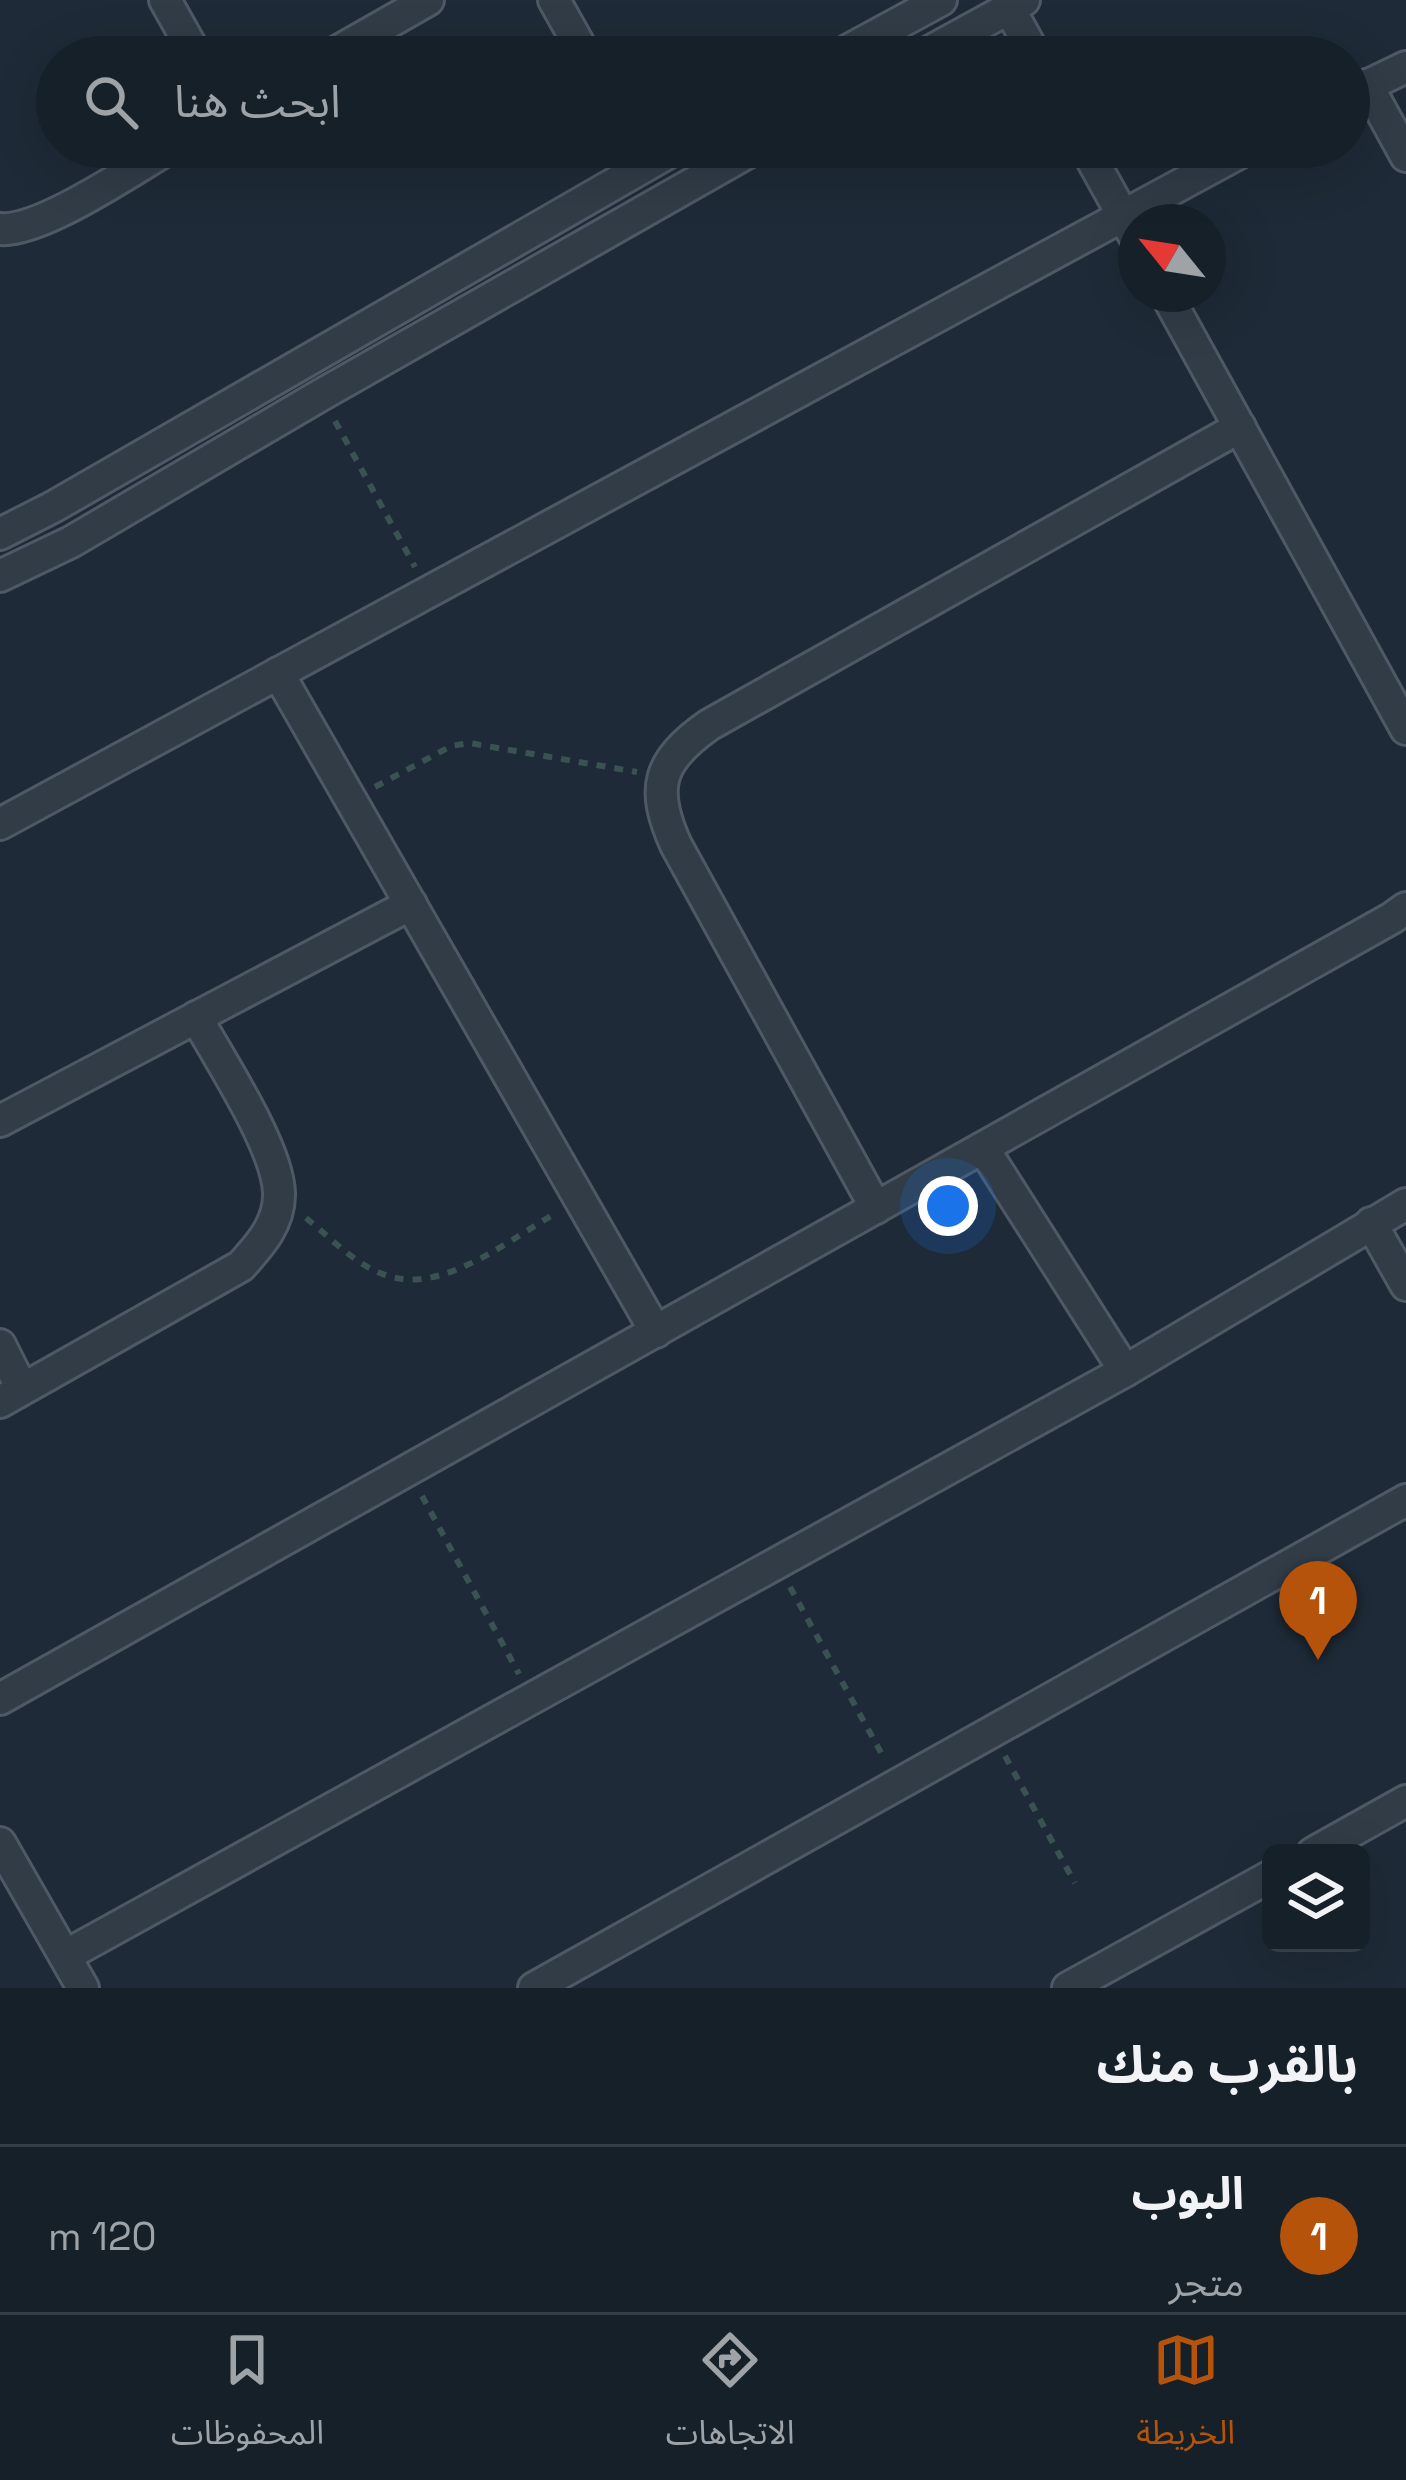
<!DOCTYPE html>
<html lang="ar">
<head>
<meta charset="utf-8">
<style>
  :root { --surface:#162029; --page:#232d35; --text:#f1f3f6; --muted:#9ea3a8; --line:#353e46; --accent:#b45309 }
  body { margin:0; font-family:"Space Grotesk","Noto Sans Arabic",sans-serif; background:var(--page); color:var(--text); direction:rtl }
  .controls { position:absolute; right:36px; bottom:36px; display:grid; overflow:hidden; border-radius:18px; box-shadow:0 12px 48px #0002 }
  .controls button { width:108px; height:108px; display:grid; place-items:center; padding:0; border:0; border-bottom:3px solid var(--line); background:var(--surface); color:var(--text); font:60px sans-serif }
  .compass { position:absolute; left:1118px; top:204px; width:108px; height:108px; border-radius:50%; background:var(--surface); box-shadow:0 12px 48px #0002; rotate:300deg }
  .you { position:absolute; left:948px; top:1206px; width:42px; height:42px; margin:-30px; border:9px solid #fff; border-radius:50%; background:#1a73e8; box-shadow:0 0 0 18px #1a73e833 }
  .badge { display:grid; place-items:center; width:78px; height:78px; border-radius:50%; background:var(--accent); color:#fff; font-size:39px; font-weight:700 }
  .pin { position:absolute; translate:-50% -99px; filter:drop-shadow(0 3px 6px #0008) }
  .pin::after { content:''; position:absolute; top:63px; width:42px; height:36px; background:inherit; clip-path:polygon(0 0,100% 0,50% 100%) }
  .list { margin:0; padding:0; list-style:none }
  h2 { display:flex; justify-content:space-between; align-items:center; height:156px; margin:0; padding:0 48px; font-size:51px }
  h2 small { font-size:39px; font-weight:400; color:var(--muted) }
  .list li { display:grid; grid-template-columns:78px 1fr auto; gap:36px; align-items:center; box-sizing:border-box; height:168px; padding:0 48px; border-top:3px solid var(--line) }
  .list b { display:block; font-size:45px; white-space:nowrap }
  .list p { margin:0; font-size:39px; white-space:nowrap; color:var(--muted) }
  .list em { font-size:39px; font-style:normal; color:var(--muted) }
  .icon { flex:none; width:66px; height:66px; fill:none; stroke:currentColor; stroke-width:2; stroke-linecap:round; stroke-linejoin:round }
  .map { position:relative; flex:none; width:1406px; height:1988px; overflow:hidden; direction:ltr }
  .search { position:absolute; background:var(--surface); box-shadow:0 12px 48px #0002; left:36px; right:36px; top:36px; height:132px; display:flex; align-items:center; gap:30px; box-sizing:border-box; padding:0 42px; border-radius:66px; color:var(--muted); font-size:45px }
  .sheet { height:324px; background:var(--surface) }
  nav { display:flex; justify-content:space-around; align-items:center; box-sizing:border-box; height:168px; border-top:3px solid var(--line); background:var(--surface); font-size:33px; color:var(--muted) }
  nav a { display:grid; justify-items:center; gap:6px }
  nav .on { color:var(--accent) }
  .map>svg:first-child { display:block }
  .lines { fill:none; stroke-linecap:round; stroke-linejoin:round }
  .street-casing { stroke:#4f5966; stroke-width:36 }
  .path { stroke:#3a5252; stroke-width:6; stroke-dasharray:9 9; stroke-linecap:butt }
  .street { stroke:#313c47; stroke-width:30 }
</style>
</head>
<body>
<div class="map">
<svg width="1406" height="1988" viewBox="0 0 1406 1988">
  <rect width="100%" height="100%" fill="#1e2a37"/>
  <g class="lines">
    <g class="street-casing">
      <g id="street">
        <path d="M165,0l32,57"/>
        <path d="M554,0l32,57"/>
        <path d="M1009,8l27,49"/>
        <path d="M328,57l100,-57"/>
        <path d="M836,57l105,-57"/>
        <path d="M920,57l104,-57"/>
        <path d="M1367,85l39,71"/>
        <path d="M1352,93l54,-26"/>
        <path d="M1085,147l51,92"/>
        <path d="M0,229c40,4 133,-60 171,-82"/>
        <path d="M1166,294l240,435"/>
        <path d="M0,534l53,-27 625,-360"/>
        <path d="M0,576l71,-34 250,-147 436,-248"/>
        <path d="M278,673l378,659"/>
        <path d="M0,824l1250,-677"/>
        <path d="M0,1121l411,-217"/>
        <path d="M983,1148l142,223"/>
        <path d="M876,1208l-200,-363c-26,-57 -18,-84 33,-120l531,-298"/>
        <path d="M1371,1223l35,62"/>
        <path d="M0,1345l22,44"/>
        <path d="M0,1402l241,-136c19,-21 39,-43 38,-73 -1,-45 -59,-133 -83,-176"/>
        <path d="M0,1699l1392,-781 14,-10"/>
        <path d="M0,1843l83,145"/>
        <path d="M1313,1853l93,-52"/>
        <path d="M65,1956l1060,-585 281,-167"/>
        <path d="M534,1988l872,-488"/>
        <path d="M1068,1988l203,-112"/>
      </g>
    </g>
    <g class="path">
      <path d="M335,421l80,146"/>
      <path d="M375,787l76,-41 18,-3 168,29"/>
      <path d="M306,1218c25,20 53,51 86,59 53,15 120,-39 164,-64"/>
      <path d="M422,1496l97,178"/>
      <path d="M790,1587l95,173"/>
      <path d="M1005,1756l70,127"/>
    </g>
    <use href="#street" class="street"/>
  </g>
</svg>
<div class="controls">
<button><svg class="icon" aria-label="layers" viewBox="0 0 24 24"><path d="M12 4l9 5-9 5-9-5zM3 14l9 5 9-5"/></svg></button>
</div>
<svg class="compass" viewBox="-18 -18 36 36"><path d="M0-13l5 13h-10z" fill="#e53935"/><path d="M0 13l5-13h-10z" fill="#9ea3a8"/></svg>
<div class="you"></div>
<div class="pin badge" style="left:1318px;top:1660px">1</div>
<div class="search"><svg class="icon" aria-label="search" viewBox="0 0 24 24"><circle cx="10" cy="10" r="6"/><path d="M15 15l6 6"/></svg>ابحث هنا</div>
</div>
<section class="sheet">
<h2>بالقرب منك<small></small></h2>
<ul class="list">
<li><span class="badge">1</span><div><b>البوب</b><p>متجر</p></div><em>120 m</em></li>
</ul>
</section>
<nav>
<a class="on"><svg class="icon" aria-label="map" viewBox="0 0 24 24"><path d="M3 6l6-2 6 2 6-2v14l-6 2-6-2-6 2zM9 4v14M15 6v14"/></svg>الخريطة</a>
<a><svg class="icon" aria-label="directions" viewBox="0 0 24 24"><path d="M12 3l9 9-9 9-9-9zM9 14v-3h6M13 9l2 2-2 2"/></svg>الاتجاهات</a>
<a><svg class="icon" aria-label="saved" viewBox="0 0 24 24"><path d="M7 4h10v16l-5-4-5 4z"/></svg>المحفوظات</a>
</nav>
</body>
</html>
